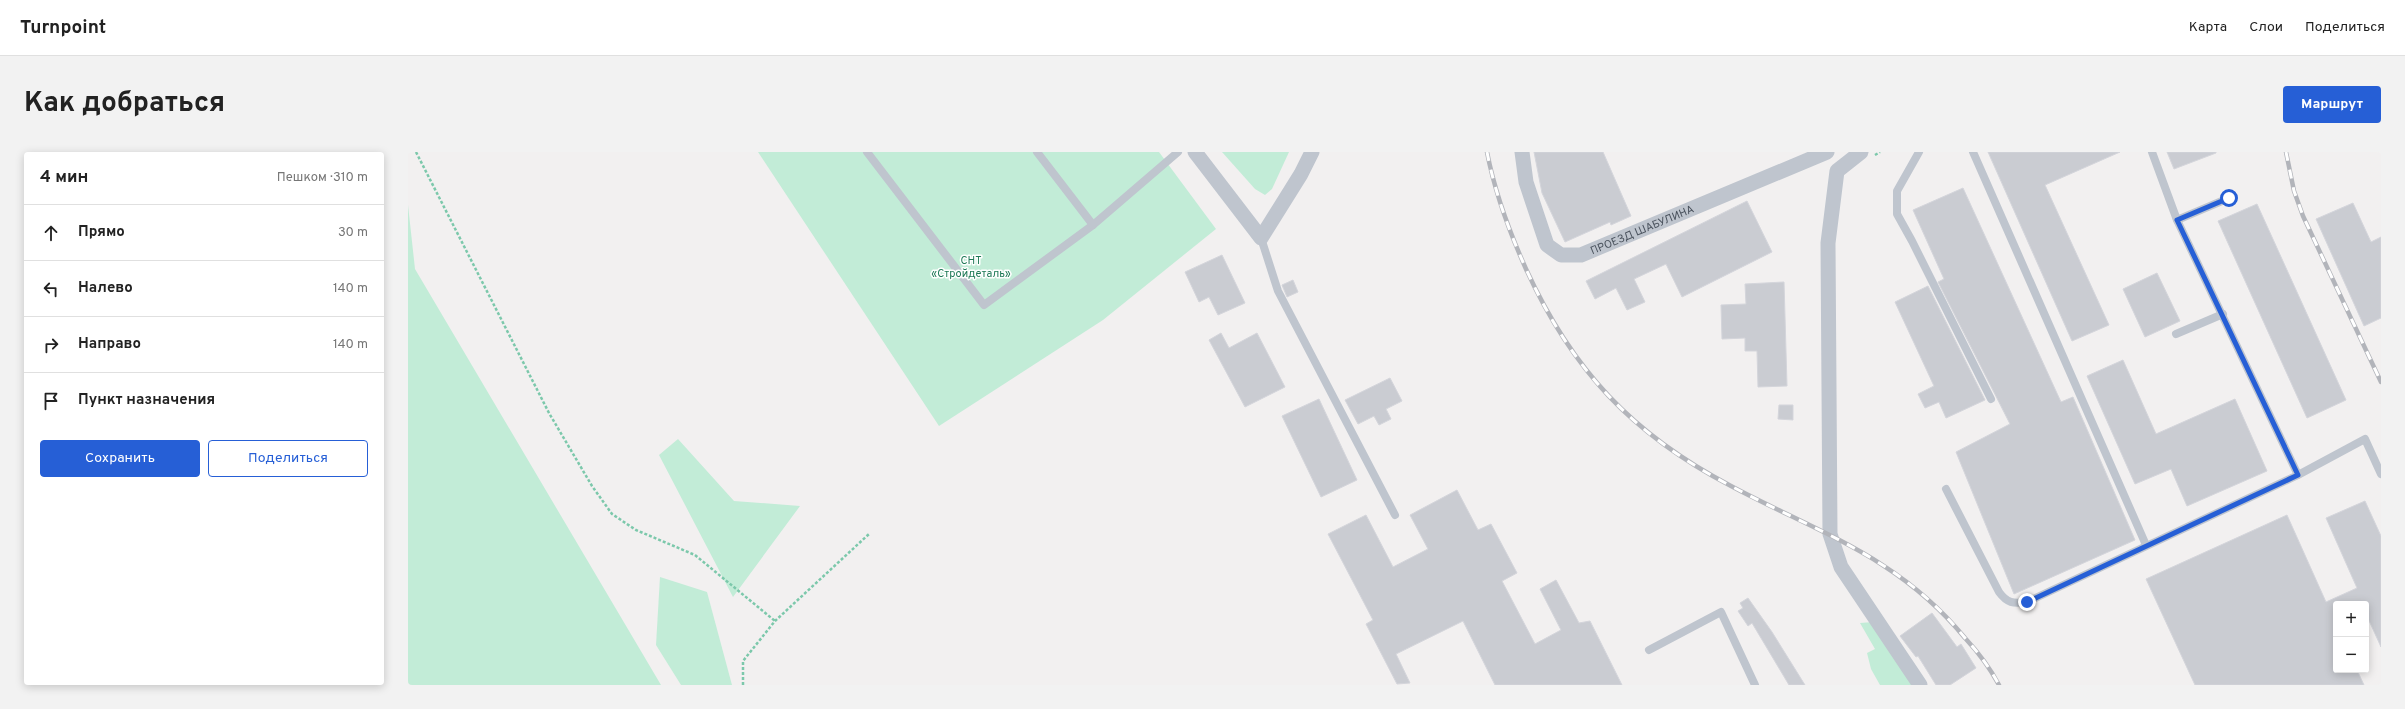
<!DOCTYPE html>
<html lang="ru">
<head>
<meta charset="utf-8">
<style>
  :root { --surface:#fff; --page:#f2f2f2; --text:#222; --muted:#767676; --line:#e0e0e0; --accent:#265fd6 }
  body { margin:0; font-family:Overpass,sans-serif; background:var(--page); color:var(--text) }
  .controls { position:absolute; right:12px; bottom:12px; display:grid; overflow:hidden; border-radius:4px; box-shadow:0 2px 10px #0003 }
  .controls button { width:36px; height:36px; display:grid; place-items:center; padding:0; border:0; border-bottom:1px solid var(--line); background:var(--surface); color:var(--text); font:20px sans-serif }
  .stop { position:absolute; width:12px; height:12px; margin:-9px; border:3px solid #265fd6; border-radius:50%; background:#fff }
  .stop.end { background:#265fd6; border-color:#fff; box-shadow:0 1px 4px #0008 }
  .list { margin:0; padding:0; list-style:none }
  h2 { display:flex; justify-content:space-between; align-items:center; height:52px; margin:0; padding:0 16px; font-size:17px }
  h2 small { font-size:13px; font-weight:400; color:var(--muted) }
  .list li { display:grid; grid-template-columns:26px 1fr auto; gap:12px; align-items:center; box-sizing:border-box; height:56px; padding:0 16px; border-top:1px solid var(--line) }
  .list b { display:block; font-size:15px; white-space:nowrap }
  .list em { font-size:13px; font-style:normal; color:var(--muted) }
  .actions { display:flex; gap:8px; padding:12px 16px }
  .actions a { flex:1; padding:9px 0; border:1px solid var(--accent); border-radius:4px; text-align:center; font-size:14px; color:var(--accent) }
  .actions .main { background:var(--accent); color:#fff }
  .icon { flex:none; width:22px; height:22px; fill:none; stroke:currentColor; stroke-width:2; stroke-linecap:round; stroke-linejoin:round }
  .map { position:relative; flex:none; width:1973px; height:533px; overflow:hidden; border-radius:4px }
  header { display:flex; align-items:center; gap:24px; box-sizing:border-box; height:56px; padding:0 20px; background:var(--surface); border-bottom:1px solid var(--line) }
  header strong { font-size:19px }
  nav { display:flex; gap:22px; margin-inline-start:auto; font-size:14px }
  .intro { display:flex; align-items:center; justify-content:space-between; box-sizing:border-box; height:96px; padding:0 24px }
  h1 { margin:0; font-size:28px }
  .button { padding:10px 18px; border-radius:4px; background:var(--accent); color:#fff; font-size:14px; font-weight:700 }
  main { display:flex; gap:24px; padding:0 24px }
  aside { flex:1; background:var(--surface); border-radius:4px; box-shadow:0 2px 10px #0003 }
  .map>svg:first-child { display:block }
  .green { fill:#c2ecd7 }
  .building { fill:#caccd2; stroke:#d4d5db }
  .lines { fill:none; stroke-linecap:round; stroke-linejoin:round }
  .path { stroke:#7cc8ab; stroke-width:2.5; stroke-dasharray:3 2; stroke-linecap:butt }
  .lane { stroke:#bfc5ce; stroke-width:8 }
  .street { stroke:#bfc5ce; stroke-width:15 }
  .rail-casing { stroke:#b2b4ba; stroke-width:4.5 }
  .rail { stroke:#fff; stroke-width:3; stroke-dasharray:9; stroke-linecap:butt }
  .route { stroke:#265fd6; stroke-width:5 }
  .labels { text-anchor:middle; stroke-width:3; stroke-linejoin:round; paint-order:stroke }
  .street-label { font-size:11px; fill:#49515c; stroke:#fff }
  .park-label { font-size:11px; fill:#1e7956; stroke:#fff }
</style>
</head>
<body>
<header>
<strong>Turnpoint</strong>
<nav><a>Карта</a><a>Слои</a><a>Поделиться</a></nav>
</header>
<div class="intro"><h1>Как добраться</h1><a class="button">Маршрут</a></div>
<main>
<aside>
<h2>4 мин<small>Пешком · 310 m</small></h2>
<ul class="list">
<li><svg class="icon" aria-label="ahead" viewBox="0 0 24 24"><path d="M12 20V5M6 11l6-6 6 6"/></svg><div><b>Прямо</b></div><em>30 m</em></li>
<li><svg class="icon" aria-label="left" viewBox="0 0 24 24"><path d="M17 20v-9H6M10 6l-5 5 5 5"/></svg><div><b>Налево</b></div><em>140 m</em></li>
<li><svg class="icon" aria-label="right" viewBox="0 0 24 24"><path d="M7 20v-9h11M14 6l5 5-5 5"/></svg><div><b>Направо</b></div><em>140 m</em></li>
<li><svg class="icon" aria-label="arrive" viewBox="0 0 24 24"><path d="M6 21V4h12l-3 4 3 4H6"/></svg><div><b>Пункт назначения</b></div></li>
</ul>
<div class="actions"><a class="main">Сохранить</a><a>Поделиться</a></div>
</aside>
<div class="map">
<svg width="1973" height="533" viewBox="0 0 1973 533">
  <rect width="100%" height="100%" fill="#f2f0f0"/>
  <g class="green">
    <path d="M350,0h401l57,77 -113,91 -164,106z"/>
    <path d="M814,0h67l-17,37 -7,6 -10,-6z"/>
    <path d="M0,53l7,64 246,416h-253z"/>
    <path d="M270,287l56,62 66,5 -67,91 -74,-142z"/>
    <path d="M252,425l47,15 25,93h-51l-25,-40z"/>
    <path d="M1465,470l40,63h-33l-9,-16 -4,-16 8,-4 -15,-26z"/>
  </g>
  <g class="building">
    <path d="M1126,0h69l28,64 -20,9 -1,-3 -45,20 -23,-49z"/>
    <path d="M1580,0h132l-75,33 64,140 -37,16z"/>
    <path d="M1759,0h49v1l-42,16z"/>
    <path d="M1555,36l98,214 12,-5 62,143 -121,54 -58,-142 54,-28 -72,-142 6,-3 -31,-69z"/>
    <path d="M1339,49l25,51 -90,45 -16,-33 -32,15 11,23 -18,8 -11,-22 -21,11 -9,-18z"/>
    <path d="M1945,51l18,39 10,-5v81l-17,8 -48,-107z"/>
    <path d="M1849,52l89,196 -39,18 -89,-197z"/>
    <path d="M814,103l23,48 -27,12 -9,-18 -10,5 -14,-30z"/>
    <path d="M1749,121l23,48 -35,16 -22,-48z"/>
    <path d="M885,128l5,12 -11,5 -5,-12z"/>
    <path d="M1376,130l3,104 -29,1 -1,-36h-12v-13l-23,1 -1,-34 25,-1 -1,-20z"/>
    <path d="M1520,134l57,114 -39,18 -7,-16 -14,6 -7,-14 16,-8 -39,-84z"/>
    <path d="M813,181l8,15 28,-15 28,54 -40,20 -36,-67z"/>
    <path d="M1715,208l33,74 79,-35 32,72 -80,35 -16,-37 -36,15 -48,-108z"/>
    <path d="M982,226l12,23 -16,8 5,10 -12,6 -5,-9 -16,8 -13,-24z"/>
    <path d="M911,247l38,81 -36,17 -39,-81z"/>
    <path d="M1371,253h14v15l-15,-1z"/>
    <path d="M1049,338l21,40 13,-6 26,49 -15,8 33,63 26,-14 -21,-41 16,-9 23,43 11,-2 32,64h-127l-32,-64 -67,33 14,29 -13,1 -31,-60 7,-4 -45,-86 38,-19 27,52 35,-18 -18,-34z"/>
    <path d="M1957,349l16,35v111l-15,-33v-10h-30v66h21l7,15h-169l-49,-106 141,-64 39,87 31,-14 -31,-70z"/>
    <path d="M1340,446l24,34 33,53h-16l-37,-62 -4,3 -10,-15 5,-3 -3,-5z"/>
    <path d="M1524,461l25,34 4,-3 15,24 -26,17h-14l-18,-29 -2,1 -16,-21z"/>
  </g>
  <g class="lines">
    <g class="path">
      <path d="M8,0l133,261 43,73 20,28 24,16 59,25 80,66"/>
      <path d="M1467,3l5,-3"/>
      <path d="M335,533v-24l32,-40 94,-87"/>
    </g>
    <g class="lane">
      <path d="M459,0l117,153 109,-80"/>
      <path d="M629,0l56,73 85,-73"/>
      <path d="M1511,0l-22,39v23l15,27 79,158"/>
      <path d="M1565,0l173,393"/>
      <path d="M1744,0l25,68 52,-22"/>
      <path d="M1769,68l121,255"/>
      <path d="M853,86l17,53 117,224"/>
      <path d="M1768,182l47,-20"/>
      <path d="M1538,337l53,103c8,11 14,12 28,10l271,-127 67,-36 16,35"/>
      <path d="M1241,498l72,-38 34,73"/>
    </g>
    <g class="street">
      <path d="M787,0l66,86 40,-64 11,-22"/>
      <path id="s1" d="M1114,0l4,30 21,63 14,10h20l246,-103"/>
      <path d="M1453,0l-24,19 -9,72 2,291 11,33 79,118"/>
    </g>
    <g class="rail-casing">
      <g id="rail">
        <path d="M1079,0c8,41 22,79 39,117 46,101 106,165 205,217 88,47 168,71 234,152 13,14 25,30 34,47"/>
        <path d="M1878,0l8,39 9,25 78,166"/>
      </g>
    </g>
    <use href="#rail" class="rail"/>
  </g>
  <g class="lines">
    <path class="route" d="M1619,450l271,-127 -121,-255 52,-22"/>
  </g>
  <g class="labels">
    <g class="street-label">
      <text dy="4" stroke="none"><textPath href="#s1" startOffset="200">ПРОЕЗД ШАБУЛИНА</textPath></text>
    </g>
    <g class="park-label">
      <text x="563" y="112">СНТ<tspan x="563" dy="13">«Стройдеталь»</tspan></text>
    </g>
  </g>
</svg>
<div class="controls">
<button>+</button>
<button>−</button>
</div>
<div class="stop" style="left:1821px;top:46px"></div>
<div class="stop end" style="left:1619px;top:450px"></div>
</div>
</main>
</body>
</html>
